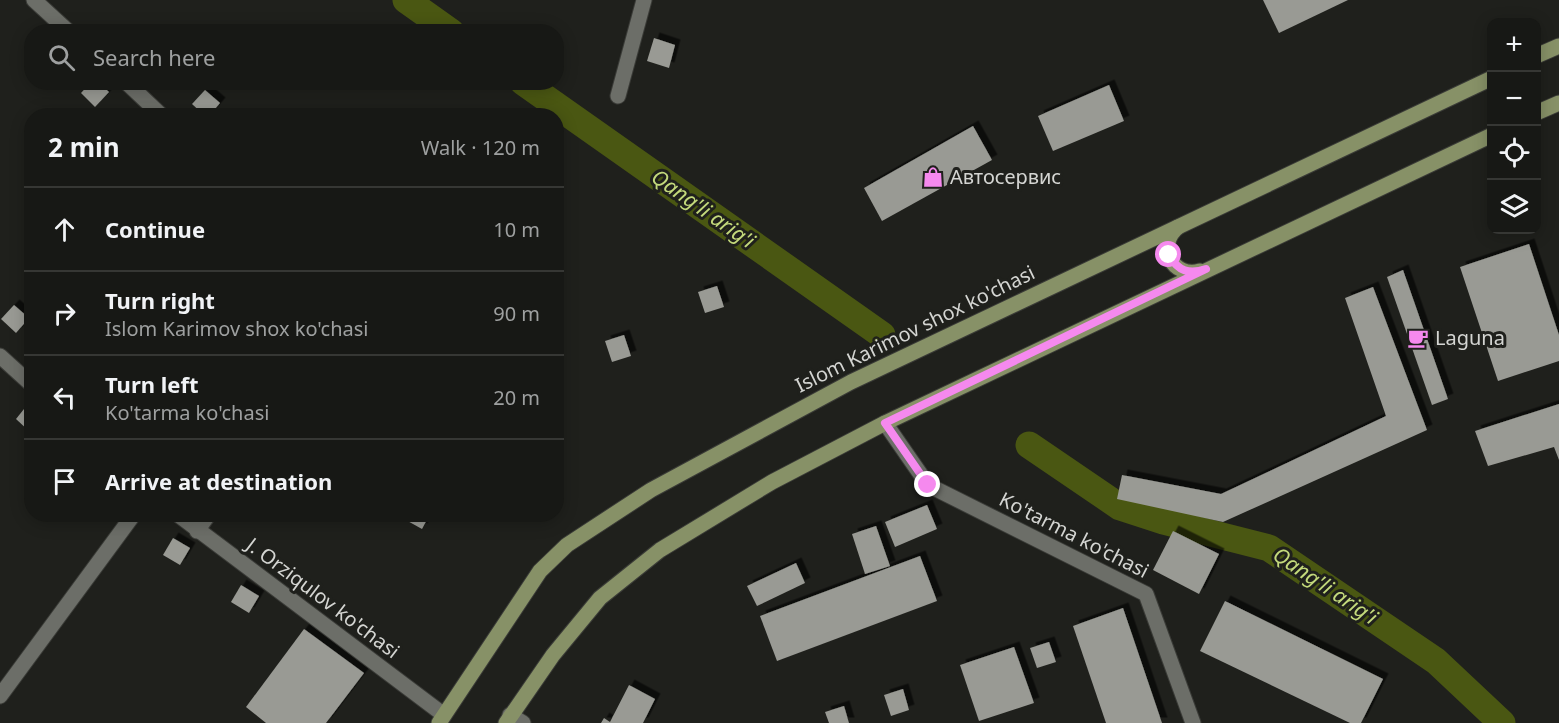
<!DOCTYPE html>
<html lang="en">
<head>
<meta charset="utf-8">
<style>
  :root { --surface:#171815; --page:#242522; --text:#f1f3f6; --muted:#9ea0a0; --line:#363734 }
  body { margin:0; font-family:"Noto Sans",sans-serif; background:var(--page); color:var(--text) }
  .controls { position:absolute; right:18px; top:18px; display:grid; overflow:hidden; border-radius:12px; box-shadow:0 3px 15px #0003 }
  .controls button { width:54px; height:54px; display:grid; place-items:center; padding:0; border:0; border-bottom:2px solid var(--line); background:var(--surface); color:var(--text); font:30px sans-serif }
  .stop { position:absolute; width:18px; height:18px; margin:-14px; border:4px solid #f589ee; border-radius:50%; background:#fff }
  .stop.end { background:#f589ee; border-color:#fff; box-shadow:0 2px 6px #0008 }
  .list { margin:0; padding:0; list-style:none }
  h2 { display:flex; justify-content:space-between; align-items:center; height:78px; margin:0; padding:0 24px; font-size:26px }
  h2 small { font-size:20px; font-weight:400; color:var(--muted) }
  .list li { display:grid; grid-template-columns:39px 1fr auto; gap:18px; align-items:center; box-sizing:border-box; height:84px; padding:0 24px; border-top:2px solid var(--line) }
  .list b { display:block; font-size:22px; white-space:nowrap }
  .list p { margin:0; font-size:20px; white-space:nowrap; color:var(--muted) }
  .list em { font-size:20px; font-style:normal; color:var(--muted) }
  .icon { flex:none; width:33px; height:33px; fill:none; stroke:currentColor; stroke-width:2; stroke-linecap:round; stroke-linejoin:round }
  .map { position:relative; flex:none; width:1559px; height:723px; overflow:hidden }
  .search { position:absolute; background:var(--surface); box-shadow:0 3px 15px #0003; left:24px; top:24px; width:540px; height:66px; display:flex; align-items:center; gap:15px; box-sizing:border-box; padding:0 21px; border-radius:24px; color:var(--muted); font-size:22px }
  .panel { position:absolute; background:var(--surface); box-shadow:0 3px 15px #0003; left:24px; top:108px; width:540px; height:414px; border-radius:24px }
  .map>svg:first-child { display:block }
  .lines { fill:none; stroke-linecap:round; stroke-linejoin:round }
  .canal { stroke:#4a5712; stroke-width:27 }
  .building { fill:#999a94; filter:url(#shadow) }
  .minor-casing { stroke:#3a3b37; stroke-width:17 }
  .major-casing { stroke:#3a3b37; stroke-width:17 }
  .minor { stroke:#6c6e68; stroke-width:15 }
  .major { stroke:#879167; stroke-width:15 }
  .route { stroke:#f589ee; stroke-width:8 }
  .labels { text-anchor:middle; stroke-width:6; stroke-linejoin:round; paint-order:stroke }
  .poi-label { font-size:20px; fill:#d4d5d2; stroke:#1f201c; text-anchor:start }
  .street-label { font-size:20px; fill:#d4d5d2; stroke:#1f201c }
  .water-label { font-size:21px; font-style:italic; fill:#c3d97b; stroke:#1f201c }
</style>
</head>
<body>
<div class="map">
<svg width="1559" height="723" viewBox="0 0 1559 723">
  <defs>
    <filter id="shadow"><feDropShadow dx="5.5" dy="-5.5" stdDeviation="0" flood-color="#0009"/></filter>
  </defs>
  <rect width="100%" height="100%" fill="#1f201c"/>
  <g class="lines">
    <g class="canal">
      <path d="M406,0l45,32"/>
      <path d="M523,82l359,253"/>
      <path d="M1029,445l91,62 43,14 106,27 167,113 66,62"/>
    </g>
  </g>
  <g class="building">
    <path d="M1263,0h85l-69,33z"/>
    <path d="M654,38l21,7 -6,23 -22,-7z"/>
    <path d="M91,82h7l11,10 -14,15 -14,-14z"/>
    <path d="M1109,85l15,36 -71,30 -15,-35z"/>
    <path d="M205,90l15,13 -11,13h-4l-13,-12z"/>
    <path d="M973,126l19,34 -110,61 -18,-33z"/>
    <path d="M1529,244l30,91v26l-61,20 -38,-114z"/>
    <path d="M1403,270l45,129 -16,6 -45,-128z"/>
    <path d="M717,286l7,21 -19,6 -7,-21z"/>
    <path d="M1373,287l54,143 -204,92 -106,-23 5,-24 99,19 165,-78 -41,-118z"/>
    <path d="M14,305l15,13 -13,15 -15,-14z"/>
    <path d="M624,335l7,21 -19,6 -7,-21z"/>
    <path d="M28,404l4,3 -2,25 -14,-13z"/>
    <path d="M1559,404v56l-5,-13 -66,19 -13,-35z"/>
    <path d="M927,505l10,24 -42,18 -10,-25z"/>
    <path d="M395,514h35l-8,15z"/>
    <path d="M876,526l14,40 -25,8 -13,-40z"/>
    <path d="M1173,531l46,23 -20,40 -46,-24z"/>
    <path d="M173,538l17,10 -10,17 -17,-10z"/>
    <path d="M920,556l17,45 -160,60 -17,-45z"/>
    <path d="M796,563l9,20 -48,23 -10,-20z"/>
    <path d="M241,585l18,11 -10,17 -18,-11z"/>
    <path d="M1225,601l158,78 -22,44h-11l-150,-72z"/>
    <path d="M1123,608l39,115h-56l-33,-97z"/>
    <path d="M304,629l60,44 -38,50h-60l-20,-16z"/>
    <path d="M1049,642l7,20 -19,6 -7,-20z"/>
    <path d="M1014,647l20,56 -55,18 -19,-56z"/>
    <path d="M629,685l26,14 -12,24h-42l3,-5 6,4z"/>
    <path d="M903,689l6,21 -18,6 -7,-21z"/>
    <path d="M844,706l5,17h-20l-4,-11z"/>
  </g>
  <g class="lines">
    <g class="minor-casing">
      <g id="minor">
        <path d="M34,0l35,32"/>
        <path d="M126,82l36,34"/>
        <path d="M618,96l26,-96"/>
        <path d="M0,356l32,29"/>
        <path d="M885,423l43,62 218,109 47,129"/>
        <path d="M177,514l267,201"/>
        <path d="M197,531l12,-17"/>
        <path d="M0,696l134,-182"/>
        <path d="M510,715l13,8"/>
      </g>
    </g>
    <g class="major-casing">
      <g id="major">
        <path d="M1536,56l23,-10"/>
        <path d="M1536,113l23,-10"/>
        <path d="M1178,227c-23,18 -5,52 22,44"/>
        <path d="M439,723l101,-152 27,-26 84,-55 200,-108 641,-304"/>
        <path d="M506,723l47,-68 47,-57 60,-48 112,-68 113,-59 607,-288"/>
      </g>
    </g>
    <use href="#minor" class="minor"/>
    <use href="#major" class="major"/>
  </g>
  <g class="lines">
    <path class="route" d="M928,485l-43,-62 321,-154c-17,6 -28,2 -37,-14"/>
  </g>
  <defs>
    <g id="shop-bare" transform="scale(1.62)"><path d="M-5-2.5h2.3a2.7 3.5 0 0 1 5.4 0H5L5.5 6h-11ZM-1.5-2.5h3a1.5 2.3 0 0 0-3 0Z" fill="#f589ee" stroke="#1f201c" stroke-width="2.5" paint-order="stroke"/></g>
    <g id="cafe-bare" transform="scale(1.62)"><path d="M-5.5-4.5H6V0H3Q3 3.5 0 3.5H-2.5Q-5.5 3.5-5.5 0ZM3-3.2v2h1.7v-2ZM-6 4.5H4V6H-6Z" fill="#f589ee" stroke="#1f201c" stroke-width="2.5" paint-order="stroke"/></g>
  </defs>
  <g fill-rule="evenodd">
    <use href="#shop-bare" x="933" y="177"/>
    <use href="#cafe-bare" x="1418" y="338"/>
  </g>
  <g class="labels">
    <g class="poi-label">
      <text x="950" y="184">Автосервис</text>
      <text x="1435" y="345">Laguna</text>
    </g>
    <g class="street-label">
      <text transform="translate(915 329) rotate(-26)" y="7">Islom Karimov shox ko'chasi</text>
      <text transform="translate(1074 535) rotate(27)" y="7">Ko'tarma ko'chasi</text>
      <text transform="translate(323 598) rotate(37)" y="7">J. Orziqulov ko'chasi</text>
    </g>
    <g class="water-label">
      <text transform="translate(703 209) rotate(35)" y="7">Qang'li arig'i</text>
      <text transform="translate(1325 586) rotate(34)" y="7">Qang'li arig'i</text>
    </g>
  </g>
</svg>
<div class="controls">
<button>+</button>
<button>−</button>
<button><svg class="icon" aria-label="locate" viewBox="0 0 24 24"><circle cx="12" cy="12" r="6"/><path d="M12 2v4M12 18v4M2 12h4M18 12h4"/></svg></button>
<button><svg class="icon" aria-label="layers" viewBox="0 0 24 24"><path d="M12 4l9 5-9 5-9-5zM3 14l9 5 9-5"/></svg></button>
</div>
<div class="stop" style="left:1169px;top:255px"></div>
<div class="stop end" style="left:928px;top:485px"></div>
<div class="search"><svg class="icon" aria-label="search" viewBox="0 0 24 24"><circle cx="10" cy="10" r="6"/><path d="M15 15l6 6"/></svg>Search here</div>
<section class="panel">
<h2>2 min<small>Walk · 120 m</small></h2>
<ul class="list">
<li><svg class="icon" aria-label="ahead" viewBox="0 0 24 24"><path d="M12 20V5M6 11l6-6 6 6"/></svg><div><b>Continue</b></div><em>10 m</em></li>
<li><svg class="icon" aria-label="right" viewBox="0 0 24 24"><path d="M7 20v-9h11M14 6l5 5-5 5"/></svg><div><b>Turn right</b><p>Islom Karimov shox ko'chasi</p></div><em>90 m</em></li>
<li><svg class="icon" aria-label="left" viewBox="0 0 24 24"><path d="M17 20v-9H6M10 6l-5 5 5 5"/></svg><div><b>Turn left</b><p>Ko'tarma ko'chasi</p></div><em>20 m</em></li>
<li><svg class="icon" aria-label="arrive" viewBox="0 0 24 24"><path d="M6 21V4h12l-3 4 3 4H6"/></svg><div><b>Arrive at destination</b></div></li>
</ul>
</section>
</div>
</body>
</html>
